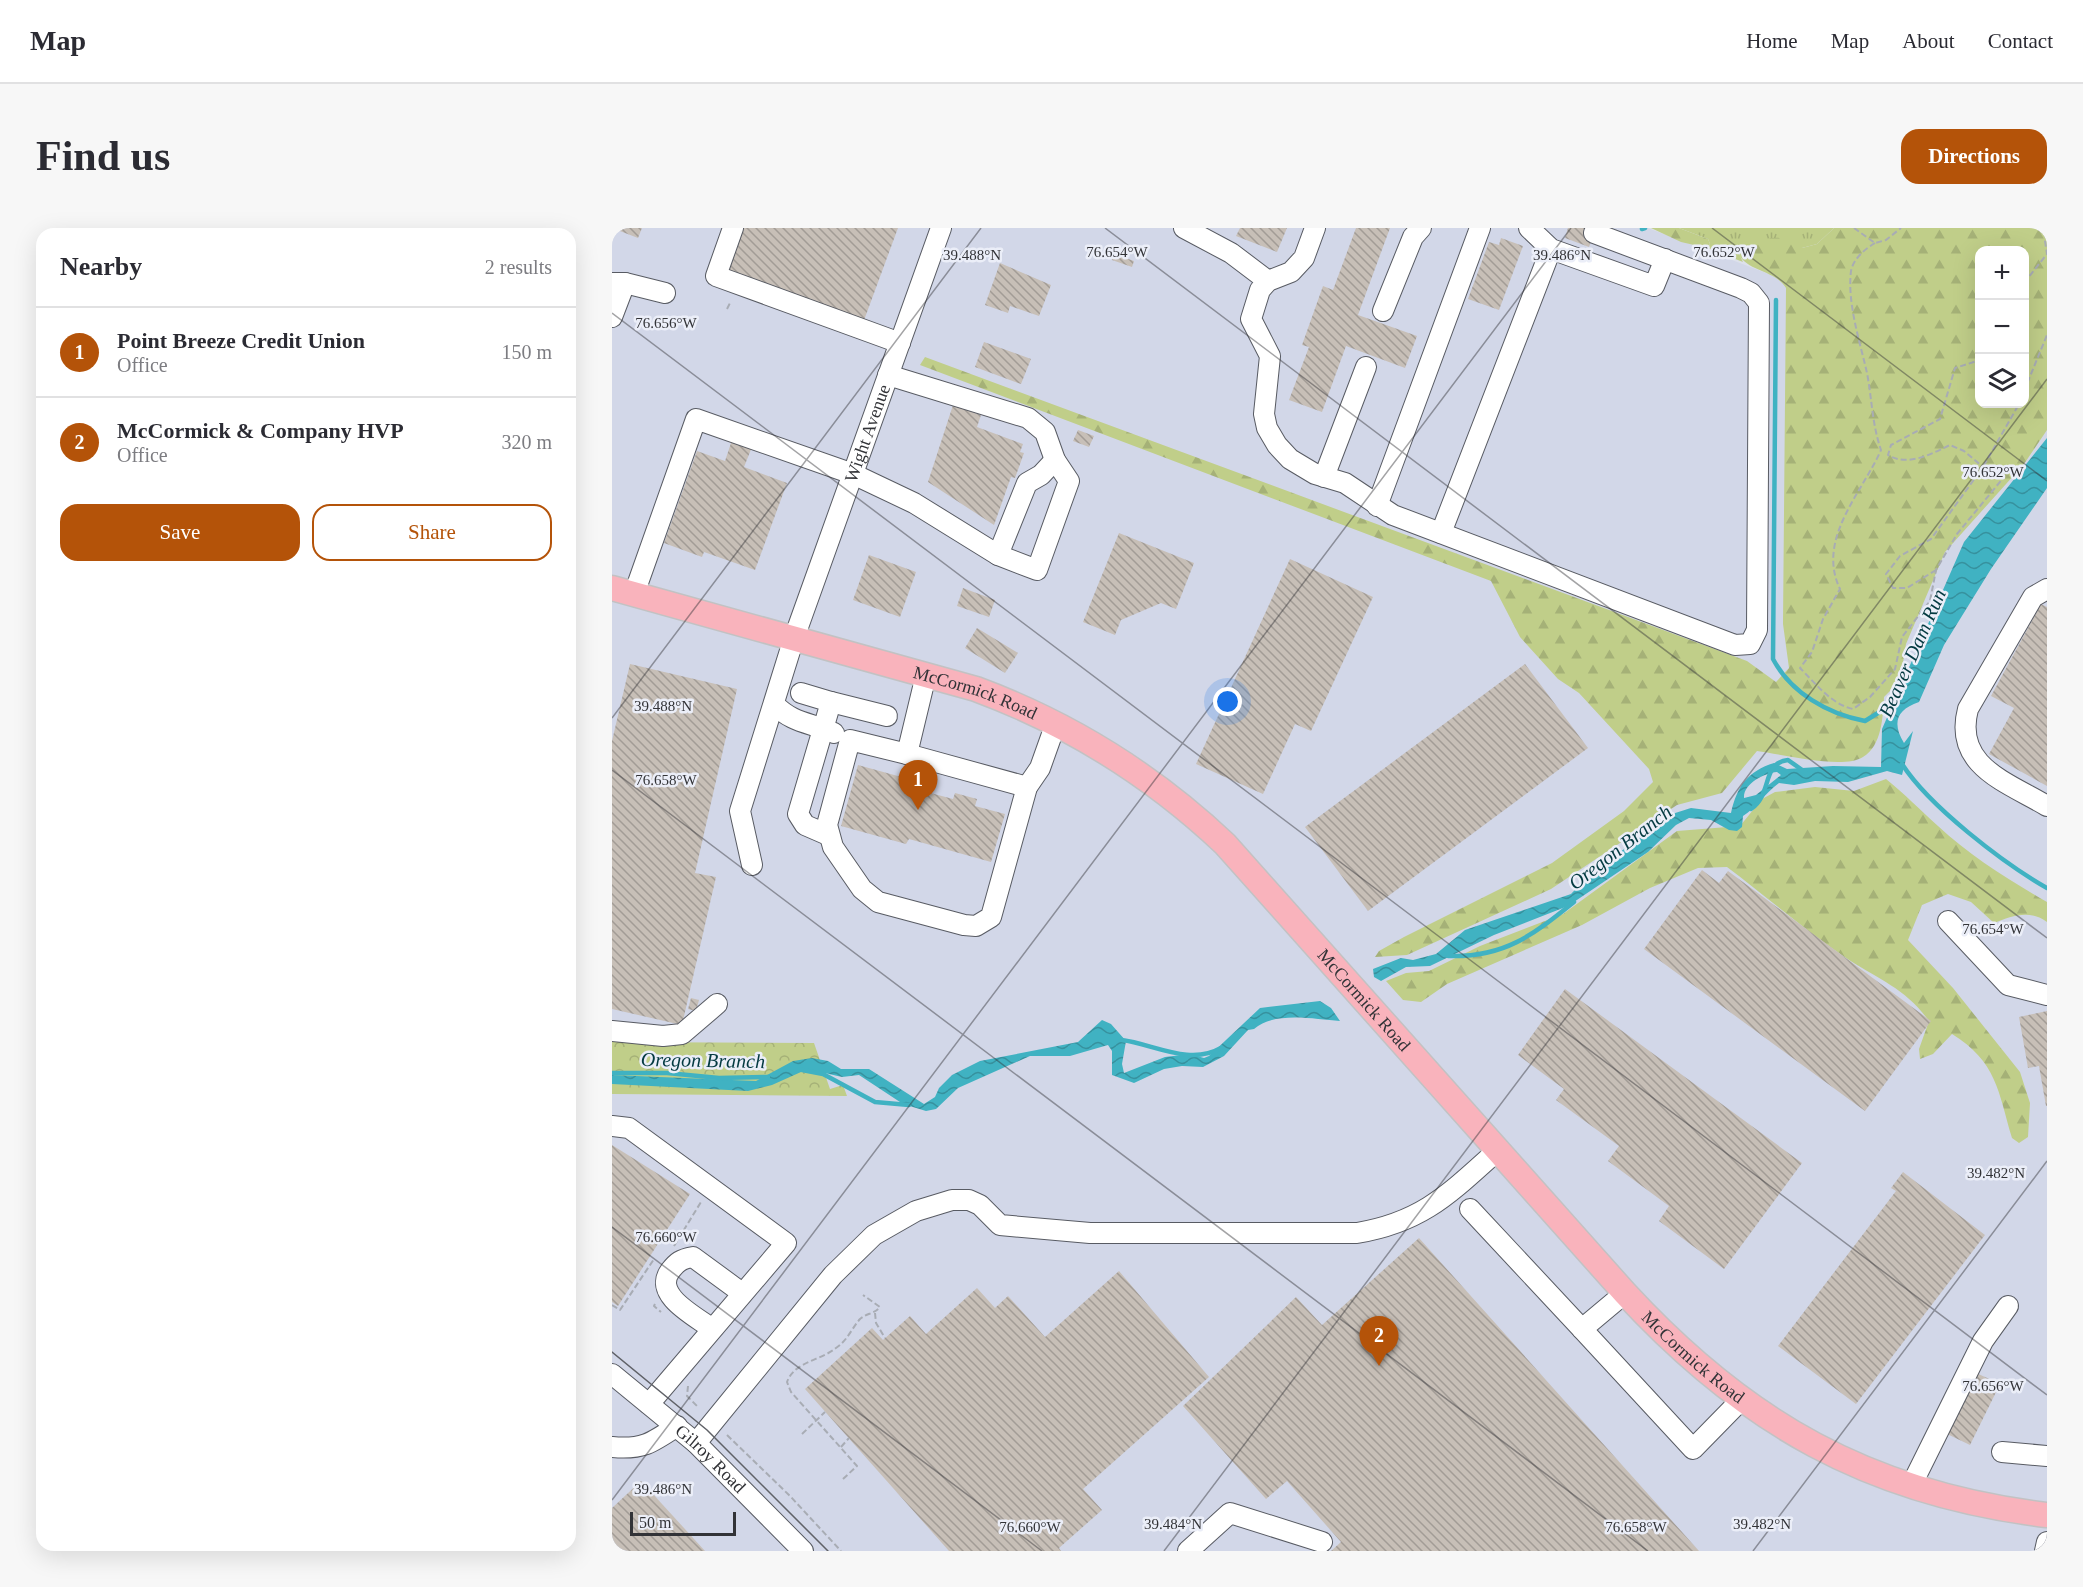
<!DOCTYPE html>
<html lang="en">
<head>
<meta charset="utf-8">
<style>
  :root { --surface:#fff; --page:#f7f7f7; --text:#2b2b33; --muted:#7c7c81; --line:#e1e1e2; --accent:#b45309 }
  body { margin:0; font-family:"Times New Roman",serif; background:var(--page); color:var(--text) }
  .controls { position:absolute; right:18px; top:18px; display:grid; overflow:hidden; border-radius:12px; box-shadow:0 6px 24px #0002 }
  .controls button { width:54px; height:54px; display:grid; place-items:center; padding:0; border:0; border-bottom:2px solid var(--line); background:var(--surface); color:var(--text); font:30px sans-serif }
  .scale { position:absolute; left:18px; bottom:15px; width:106px; box-sizing:border-box; padding-left:6px; border:3px solid #323337; border-top:0; font-size:16px; line-height:21px; white-space:nowrap; color:#323337; -webkit-text-stroke:4px #ebeef8; paint-order:stroke }
  .you { position:absolute; left:616px; top:474px; width:21px; height:21px; margin:-15px; border:4px solid #fff; border-radius:50%; background:#1a73e8; box-shadow:0 0 0 9px #1a73e833 }
  .badge { display:grid; place-items:center; width:39px; height:39px; border-radius:50%; background:var(--accent); color:#fff; font-size:20px; font-weight:700 }
  .pin { position:absolute; translate:-50% -50px; filter:drop-shadow(0 2px 3px #0008) }
  .pin::after { content:''; position:absolute; top:32px; width:21px; height:18px; background:inherit; clip-path:polygon(0 0,100% 0,50% 100%) }
  .list { margin:0; padding:0; list-style:none }
  h2 { display:flex; justify-content:space-between; align-items:center; height:78px; margin:0; padding:0 24px; font-size:26px }
  h2 small { font-size:20px; font-weight:400; color:var(--muted) }
  .list li { display:grid; grid-template-columns:39px 1fr auto; gap:18px; align-items:center; box-sizing:border-box; height:90px; padding:0 24px; border-top:2px solid var(--line) }
  .list b { display:block; font-size:22px; white-space:nowrap }
  .list p { margin:0; font-size:20px; white-space:nowrap; color:var(--muted) }
  .list em { font-size:20px; font-style:normal; color:var(--muted) }
  .actions { display:flex; gap:12px; padding:18px 24px }
  .actions a { flex:1; padding:14px 0; border:2px solid var(--accent); border-radius:18px; text-align:center; font-size:21px; color:var(--accent) }
  .actions .main { background:var(--accent); color:#fff }
  .icon { flex:none; width:33px; height:33px; fill:none; stroke:currentColor; stroke-width:2; stroke-linecap:round; stroke-linejoin:round }
  .map { position:relative; flex:none; width:1435px; height:1323px; overflow:hidden; border-radius:18px }
  header { display:flex; align-items:center; gap:36px; box-sizing:border-box; height:84px; padding:0 30px; background:var(--surface); border-bottom:2px solid var(--line) }
  header strong { font-size:28px }
  nav { display:flex; gap:33px; margin-inline-start:auto; font-size:21px }
  .intro { display:flex; align-items:center; justify-content:space-between; box-sizing:border-box; height:144px; padding:0 36px }
  h1 { margin:0; font-size:42px }
  .button { padding:15px 27px; border-radius:18px; background:var(--accent); color:#fff; font-size:21px; font-weight:700 }
  main { display:flex; gap:36px; padding:0 36px }
  aside { flex:1; background:var(--surface); border-radius:18px; box-shadow:0 6px 24px #0002 }
  .map>svg:first-child { display:block }
  .built { fill:#d2d7e8; fill-rule:evenodd }
  .grass { fill:url(#grass-tufts) }
  .forest { fill:url(#forest-firs); fill-rule:evenodd }
  .park { fill:url(#park-crowns) }
  .water { fill:url(#water-waves); fill-rule:evenodd }
  .lines { fill:none; stroke-linecap:round; stroke-linejoin:round }
  .stream { stroke:#40b2c2; stroke-width:4.5 }
  .building { fill:url(#building-back-hatch) }
  .minor-casing { stroke:#585b63; stroke-width:22 }
  .major-casing { stroke:#c2c2c3; stroke-width:27 }
  .path { stroke:#a8acb4; stroke-width:2; stroke-dasharray:6 3; stroke-linecap:butt }
  .minor { stroke:#fff; stroke-width:20 }
  .major { stroke:#f9b3bc; stroke-width:24 }
  .tram { stroke:#5f6167; stroke-width:1.5 }
  .ticks { fill:none; stroke:#323337; stroke-width:1.5; stroke-opacity:0.45 }
  .labels { text-anchor:middle; stroke-width:5; stroke-linejoin:round; paint-order:stroke }
  .street-label { font-size:18px; fill:#323337; stroke:#ebeef8 }
  .water-label { font-size:20px; font-style:italic; fill:#043a41; stroke:#ebeef8 }
  .ticks-label { font-size:15px; text-anchor:middle; fill:#323337; stroke:#ebeef8; stroke-width:5; stroke-linejoin:round; paint-order:stroke }
</style>
</head>
<body>
<header>
<strong>Map</strong>
<nav><a>Home</a><a>Map</a><a>About</a><a>Contact</a></nav>
</header>
<div class="intro"><h1>Find us</h1><a class="button">Directions</a></div>
<main>
<aside>
<h2>Nearby<small>2 results</small></h2>
<ul class="list">
<li><span class="badge">1</span><div><b>Point Breeze Credit Union</b><p>Office</p></div><em>150 m</em></li>
<li><span class="badge">2</span><div><b>McCormick &amp; Company HVP</b><p>Office</p></div><em>320 m</em></li>
</ul>
<div class="actions"><a class="main">Save</a><a>Share</a></div>
</aside>
<div class="map">
<svg width="1435" height="1323" viewBox="0 0 1435 1323">
  <defs>
    <pattern id="grass-tufts" width="24" height="20" patternUnits="userSpaceOnUse" patternTransform="scale(1.5)"><rect width="24" height="20" fill="#c0ce89"/><path d="M3 7l-1-3M5 7V3M7 7l1-3M15 17l-1-3M17 17v-4M19 17l1-3" fill="none" stroke="#a5b177"/></pattern>
    <pattern id="forest-firs" width="22" height="20" patternUnits="userSpaceOnUse" patternTransform="scale(1.5)"><rect width="22" height="20" fill="#c0ce89"/><path d="M5 1l3.5 6h-7zM16 11l3.5 6h-7z" fill="#a5b177"/></pattern>
    <pattern id="park-crowns" width="20" height="18" patternUnits="userSpaceOnUse" patternTransform="scale(1.5)"><rect width="20" height="18" fill="#c0ce89"/><path d="M2 6a3 3 0 1 1 6 0M12 15a3 3 0 1 1 6 0" fill="none" stroke="#a5b177"/></pattern>
    <pattern id="water-waves" width="16" height="10" patternUnits="userSpaceOnUse" patternTransform="scale(1.5)"><rect width="16" height="10" fill="#40b2c2"/><path d="M0 5q4-4 8 0t8 0" fill="none" stroke="#36919e"/></pattern>
    <pattern id="building-back-hatch" width="6" height="6" patternUnits="userSpaceOnUse" patternTransform="scale(1.5)"><rect width="6" height="6" fill="#c7bfb7"/><path d="M-1 5l2 2M0 0l6 6M5-1l2 2" fill="none" stroke="#a29c96"/></pattern>
  </defs>
  <rect width="100%" height="100%" fill="#dde1eb"/>
  <path class="built" d="M0,0h1036l134,51 265,-51v1323h-1435v-457l235,1 -235,-53zM1368,22h44v154h-44z"/>
  <path class="grass" d="M1067,0h155l-17,16 -15,4 -63,6 4,8 -36,-14 3,-4 -2,-5z"/>
  <g class="forest">
    <path d="M1039,0h28l29,11 2,5 -3,4 -26,-6z"/>
    <path d="M1222,0h213v202l-23,34 -79,88 -39,92 -6,37 -16,16c-1,19 -2,49 -21,60 -20,13 -82,-3 -106,-6l-35,42 -45,12 -126,84 -144,66 -32,2 4,-6 25,-14 148,-74 72,-52 29,-29 -4,-13 -70,-76 -21,-14 -38,-42 -29,-56 -571,-216 5,-8 822,304 29,21 13,-14 -6,-44 3,-336c-11,-18 -37,-16 -47,-33 24,-17 37,-25 63,-7l15,-4zM1368,22h44v154h-44z"/>
    <path d="M1274,551c19,15 34,31 52,47 32,30 71,54 109,76v20c-18,-13 -35,-6 -53,1l-23,-21 -23,-8 -26,11 -14,35 45,48 67,84 10,31 -2,34 -9,6 -7,-5c-14,-47 -15,-76 -60,-104l-19,20 -13,5 -1,-10 10,-28c-23,-32 -49,-41 -80,-61 -42,-28 -82,-63 -122,-93l-29,1 -48,20 -68,37 -135,59 -26,18 -18,-2 -17,-19 20,-8 23,-2 51,-25 83,-32 114,-83 63,-5 22,-27 13,-7 40,-5 39,4z"/>
  </g>
  <path class="park" d="M0,814l202,1 16,46 13,-4 4,11 -235,-2z"/>
  <g class="water">
    <path d="M1435,210v50l-56,81 -47,76 -25,57c-23,8 -27,21 -15,41l9,-12 -11,44 -15,-4 -39,11 -33,-1 -21,4 -15,-2c-15,11 -23,25 -36,33l-1,11 -5,4 -8,-1 -18,-10 -22,-2 -13,7 -28,27 -80,54 -74,29 -64,31 -24,1 -25,14 -7,-4 -1,-8 28,-11 12,2 23,-6 29,-24 106,-36 19,-20 82,-60 19,-6 40,5c6,-27 17,-42 43,-50l13,6 46,-3 48,1 1,-38 82,-187zM1165,544l4,3 -25,20 -12,3c-1,-14 20,-25 33,-26z"/>
    <path d="M708,773l11,7 9,13c-27,-2 -65,-10 -86,8l-6,1 -24,26 -21,11 -21,-1 -18,3 -30,14 -22,-8v-24l-4,-6 -38,11h-40l-72,32 -22,21 -10,2 -23,-7 -44,-29 -17,2 -26,-6 -15,1 -29,13 -24,6 -136,-7v-9l144,6 37,-20 19,-3 16,3 13,8h28l55,35 11,-7 4,-9 13,-13 28,-14 98,-19 24,-22 9,4 15,17 -4,23 2,9 41,-16 25,-3 14,4 5,-2 51,-48z"/>
  </g>
  <g class="lines">
    <g class="stream">
      <path d="M1030,1l3,-1"/>
      <path d="M1164,72l-3,359c18,34 55,55 92,62l34,-21"/>
      <path d="M1290,536c27,42 101,99 145,124"/>
      <path d="M1139,581c22,-15 10,-46 37,-49l17,12"/>
      <path d="M836,728c56,2 85,-21 126,-54"/>
      <path d="M510,812c31,4 68,26 99,8"/>
      <path d="M190,842l21,4 52,28 34,3"/>
      <path d="M0,845h55l52,5 49,-1"/>
    </g>
  </g>
  <g class="building">
    <path d="M0,0h30l-4,10z"/>
    <path d="M128,0h158l-35,95 -140,-50z"/>
    <path d="M628,0h47l-10,24 -41,-16z"/>
    <path d="M744,0h34l-32,87 59,21 -12,32 -59,-22 -24,66 -33,-12 20,-53 -7,-2 21,-59 10,4z"/>
    <path d="M956,0h28l-7,19 -24,-9z"/>
    <path d="M889,10l22,8 -24,64 -31,-11 21,-57 10,3z"/>
    <path d="M502,26l20,7 -2,6 -20,-7z"/>
    <path d="M388,35l51,22 -12,31 -29,-10 -2,7 -23,-8z"/>
    <path d="M372,114l47,17 -10,25 -46,-17z"/>
    <path d="M341,177l28,10 -4,12 46,17 -3,8 4,1 -9,25 -4,-1 -17,48 -66,-43z"/>
    <path d="M466,202l16,6 -5,11 -16,-6z"/>
    <path d="M120,212l20,7 -8,20 43,16 -32,87 -51,-18 -2,5 -38,-14 33,-92 28,10z"/>
    <path d="M507,305l75,30 -18,46 -15,-6 -40,17 -6,15 -32,-13z"/>
    <path d="M257,327l47,17 -16,45 -47,-17z"/>
    <path d="M678,331l83,38 -62,134 -16,-7 -32,70 -67,-30z"/>
    <path d="M351,360l32,12 -6,17 -32,-11z"/>
    <path d="M1429,376l6,3v179l-58,-32 25,-46 -23,-12z"/>
    <path d="M365,400l41,25 -13,20 -40,-25z"/>
    <path d="M18,436l107,25 -42,184 21,4 -34,148 -70,-16v-268z"/>
    <path d="M913,436l63,84 -220,163 -63,-84z"/>
    <path d="M246,537l65,18v8l30,8 2,-6 22,6 -2,7 30,8 -14,48 -82,-23 -3,5 -65,-18z"/>
    <path d="M1090,642l17,13 9,-12 203,150 -66,90 -221,-162z"/>
    <path d="M953,761l237,174 -78,106 -65,-48 10,-15 -61,-45 11,-15 -63,-46 8,-11 -46,-34z"/>
    <path d="M79,770l8,2 -3,11 -8,-2z"/>
    <path d="M1435,783v95h-1l-7,-40 -11,2 -9,-51z"/>
    <path d="M0,917l78,49 -72,112 -6,-4z"/>
    <path d="M1291,944l82,63 -129,169 -78,-58 118,-155 -5,-3z"/>
    <path d="M807,1010l280,313h-368l10,-9 -54,-61 -21,18 -83,-93 113,-109 26,28z"/>
    <path d="M507,1043l90,106 -126,112 19,21 -43,38 2,3h-112l-144,-162 67,-61 11,12 27,-24 16,18 51,-46 18,20 13,-12 37,41z"/>
    <path d="M1360,1143l28,13 -30,61 -27,-13z"/>
    <path d="M29,1253l64,70h-93v-43z"/>
  </g>
  <g class="lines">
    <g class="minor-casing">
      <g id="minor">
        <path d="M121,0l-17,48 184,67"/>
        <path d="M572,0l47,25 37,28"/>
        <path d="M703,0l-11,30 -13,14 -23,9 -8,9 -9,29 19,37 -6,58 3,14 10,17 13,14 25,15 30,9 48,32 342,130 15,-1 7,-14 2,-327 -8,-10 -10,-5 -147,-55"/>
        <path d="M917,0l22,21 103,37 11,-27"/>
        <path d="M0,55h13l40,10"/>
        <path d="M771,83l30,-74 8,-9"/>
        <path d="M0,89l13,-34"/>
        <path d="M712,249l42,-110"/>
        <path d="M765,278l103,-278"/>
        <path d="M829,305l110,-284"/>
        <path d="M386,327l29,-72 14,-8 14,-15"/>
        <path d="M1435,361l-14,8 -65,112c-15,57 39,73 79,97"/>
        <path d="M22,366l62,-175 157,55 61,29 84,52 39,15 32,-89 -14,-21 -10,-28 -17,-14 -140,-43"/>
        <path d="M314,447l-19,79 -57,-14 -23,85 6,22 29,42 16,13 86,23 12,1 15,-9 36,-130 13,-19 16,-45"/>
        <path d="M189,465l30,9 -33,112 7,11 23,10"/>
        <path d="M219,474l56,14"/>
        <path d="M162,476c19,20 36,18 60,29"/>
        <path d="M295,526l120,33"/>
        <path id="s1" d="M140,637l-12,-54 54,-173 147,-410"/>
        <path d="M1336,693l60,64 39,10"/>
        <path d="M0,803l51,5 19,-2 35,-30"/>
        <path d="M0,898l17,2 157,115 -137,161"/>
        <path d="M858,981l112,120"/>
        <path d="M1013,1065l-43,36 111,120 48,-49"/>
        <path d="M99,1100c-16,-12 -58,-33 -41,-57 7,-9 11,-12 23,-14l49,36"/>
        <path id="s2" d="M0,1146l84,69 107,108"/>
        <path d="M84,1215l137,-168 41,-40 42,-24 36,-11h17l11,5 20,20 90,8h267c66,-11 93,-40 141,-83"/>
        <path d="M0,1219c30,3 40,-4 65,-21"/>
        <path d="M1390,1224l45,4"/>
        <path d="M1299,1258l72,-145 25,-35"/>
        <path d="M576,1323l42,-38 92,29"/>
        <path d="M1433,1323l2,-9"/>
      </g>
    </g>
    <g class="major-casing">
      <g id="major">
        <path id="s3" d="M0,360l364,101c94,35 176,86 249,155l400,449c120,130 245,201 422,222"/>
      </g>
    </g>
    <g class="path">
      <path d="M1242,0l21,15 11,-3 15,-12"/>
      <path d="M1435,4l-2,9 2,13"/>
      <path d="M1263,15c-10,6 -22,16 -24,28 -4,32 9,71 16,102 5,26 5,51 14,77 -19,43 -65,89 -41,139l-17,30 -11,33 -12,16c16,16 31,36 53,41l17,-12 25,-28 7,-32 28,-36 6,-31 21,-36 47,-57 -21,-10 36,-63"/>
      <path d="M1412,55l23,-29"/>
      <path d="M115,81l4,-8"/>
      <path d="M1412,163l23,-56"/>
      <path d="M1324,342l-29,18h-14l-7,-14 14,-18 31,-17 52,-72 -19,-16 -14,-6c-19,9 -42,22 -62,10l3,-10 49,-26 15,-51 25,-8"/>
      <path d="M62,1018l27,-44"/>
      <path d="M43,1076l-1,2 7,6"/>
      <path d="M0,1077l8,5 34,-51"/>
      <path d="M263,1085l1,10 9,15"/>
      <path d="M76,1158l-1,10 10,10"/>
      <path d="M190,1206l23,-22"/>
      <path d="M115,1207l63,61 51,55"/>
      <path d="M229,1219l8,-9"/>
      <path d="M231,1251l14,-13 -66,-74 -4,-10c8,-21 33,-21 49,-34 11,-7 16,-20 24,-29 7,-6 14,-5 20,-12l-17,-12"/>
    </g>
    <use href="#minor" class="minor"/>
    <use href="#major" class="major"/>
    <path class="tram" d="M0,1124l95,78 121,121"/>
  </g>
  <path class="ticks" d="M493,0l942,710M1100,0l335,253M0,85l1435,1082M0,490l369,-490M0,542l1036,781M0,999l430,324M0,1272l959,-1272M552,1323l883,-1172M1141,1323l294,-390"/>
  <g class="labels">
    <g class="street-label">
      <text dy="6" stroke="none"><textPath href="#s1" startOffset="454">Wight Avenue</textPath></text>
      <text dy="6" stroke="none"><textPath href="#s3" startOffset="378">McCormick Road</textPath></text>
      <text dy="6" stroke="none"><textPath href="#s3" startOffset="882">McCormick Road</textPath></text>
      <text dy="6" stroke="none"><textPath href="#s3" startOffset="1368">McCormick Road</textPath></text>
      <text dy="6" stroke="none"><textPath href="#s2" startOffset="130">Gilroy Road</textPath></text>
    </g>
    <g class="water-label">
      <text transform="translate(1300 425) rotate(-66)" y="7">Beaver Dam Run</text>
      <text transform="translate(1008 619) rotate(-38)" y="7">Oregon Branch</text>
      <text transform="translate(91 832) rotate(1)" y="7">Oregon Branch</text>
    </g>
  </g>
  <g class="ticks-label">
    <text x="505" y="29">76.654°W</text>
    <text x="1112" y="29">76.652°W</text>
    <text x="360" y="32">39.488°N</text>
    <text x="950" y="32">39.486°N</text>
    <text x="54" y="100">76.656°W</text>
    <text x="1381" y="249">76.652°W</text>
    <text x="51" y="483">39.488°N</text>
    <text x="54" y="557">76.658°W</text>
    <text x="1381" y="706">76.654°W</text>
    <text x="1384" y="950">39.482°N</text>
    <text x="54" y="1014">76.660°W</text>
    <text x="1381" y="1163">76.656°W</text>
    <text x="51" y="1266">39.486°N</text>
    <text x="561" y="1301">39.484°N</text>
    <text x="1150" y="1301">39.482°N</text>
    <text x="418" y="1304">76.660°W</text>
    <text x="1024" y="1304">76.658°W</text>
  </g>
</svg>
<div class="controls">
<button>+</button>
<button>−</button>
<button><svg class="icon" aria-label="layers" viewBox="0 0 24 24"><path d="M12 4l9 5-9 5-9-5zM3 14l9 5 9-5"/></svg></button>
</div>
<div class="scale">50 m</div>
<div class="you"></div>
<div class="pin badge" style="left:306px;top:582px">1</div>
<div class="pin badge" style="left:767px;top:1138px">2</div>
</div>
</main>
</body>
</html>
